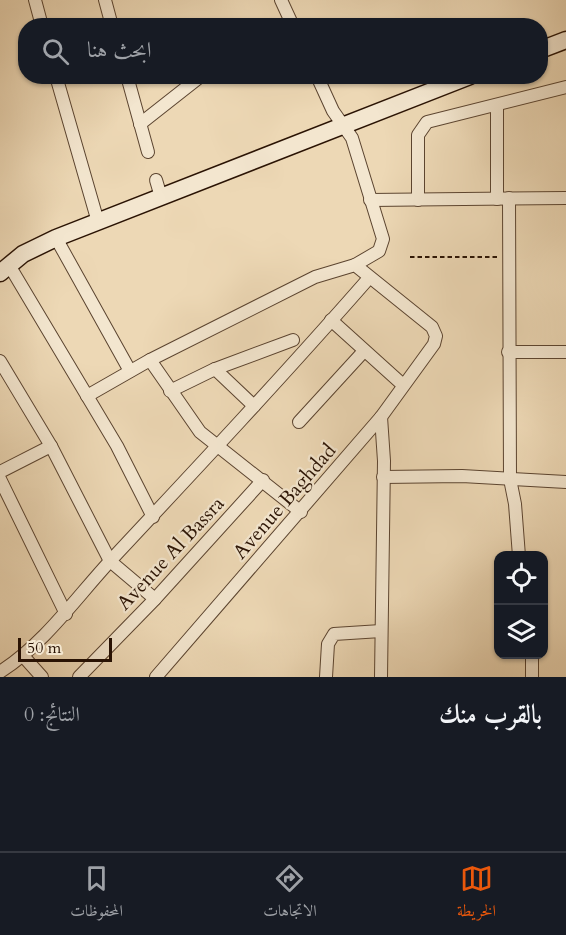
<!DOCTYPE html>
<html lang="ar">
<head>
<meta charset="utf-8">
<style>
  :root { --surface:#171b24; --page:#242831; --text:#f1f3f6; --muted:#9ea1a6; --line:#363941; --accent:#ea580c }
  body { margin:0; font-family:Cardo,Amiri,serif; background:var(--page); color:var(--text); direction:rtl }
  .controls { position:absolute; right:18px; bottom:18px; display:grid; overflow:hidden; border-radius:12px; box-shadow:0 2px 4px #0004 }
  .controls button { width:54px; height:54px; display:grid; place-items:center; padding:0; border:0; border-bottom:2px solid var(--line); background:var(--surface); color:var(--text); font:30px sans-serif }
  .scale { position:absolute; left:18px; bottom:15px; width:94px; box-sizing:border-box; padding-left:6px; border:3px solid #2a1304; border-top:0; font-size:16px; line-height:21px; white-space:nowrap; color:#2a1304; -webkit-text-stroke:4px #f3e6cf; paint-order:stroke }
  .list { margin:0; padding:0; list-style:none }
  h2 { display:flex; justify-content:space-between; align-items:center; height:78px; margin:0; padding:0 24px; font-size:26px }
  h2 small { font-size:20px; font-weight:400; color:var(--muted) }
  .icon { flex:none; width:33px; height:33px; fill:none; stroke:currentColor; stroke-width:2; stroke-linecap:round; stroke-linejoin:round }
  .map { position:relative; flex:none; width:566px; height:677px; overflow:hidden; direction:ltr }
  .search { position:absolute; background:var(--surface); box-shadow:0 2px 4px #0004; left:18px; right:18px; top:18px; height:66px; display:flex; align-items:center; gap:15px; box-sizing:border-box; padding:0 21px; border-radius:24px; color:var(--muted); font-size:22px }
  .sheet { height:174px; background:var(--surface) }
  nav { display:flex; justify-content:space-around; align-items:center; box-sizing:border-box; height:84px; border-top:2px solid var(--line); background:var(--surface); font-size:16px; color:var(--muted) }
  nav a { display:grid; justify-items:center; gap:3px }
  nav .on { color:var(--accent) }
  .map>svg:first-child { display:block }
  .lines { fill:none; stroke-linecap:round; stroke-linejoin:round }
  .minor-casing { stroke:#5b4430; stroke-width:14 }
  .secondary-casing { stroke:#2a1304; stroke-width:19 }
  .path { stroke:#2a1304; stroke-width:2; stroke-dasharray:4.5 3; stroke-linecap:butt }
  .minor { stroke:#f3e6cf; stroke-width:12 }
  .secondary { stroke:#f3e6cf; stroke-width:16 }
  .labels { text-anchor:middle; stroke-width:4.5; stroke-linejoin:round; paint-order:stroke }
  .street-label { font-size:20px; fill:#2a1304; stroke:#f3e6cf }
</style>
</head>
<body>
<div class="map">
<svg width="566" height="677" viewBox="0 0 566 677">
  <rect width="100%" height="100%" fill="#edd8b5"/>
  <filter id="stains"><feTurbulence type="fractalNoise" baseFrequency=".00333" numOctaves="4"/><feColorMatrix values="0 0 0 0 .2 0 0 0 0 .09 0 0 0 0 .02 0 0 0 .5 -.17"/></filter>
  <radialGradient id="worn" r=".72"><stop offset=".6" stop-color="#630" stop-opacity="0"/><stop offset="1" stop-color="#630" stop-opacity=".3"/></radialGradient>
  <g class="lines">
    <g class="minor-casing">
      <g id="minor">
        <path d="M35,0l7,26"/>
        <path d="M105,0l7,26"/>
        <path d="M281,0l12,26"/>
        <path d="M56,76l42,146"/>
        <path d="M127,76l21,76"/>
        <path d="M317,76l16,35 19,27 31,101 -4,12 -24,14"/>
        <path d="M497,106v93"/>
        <path d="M140,124l61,-48"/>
        <path d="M156,180l5,17"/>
        <path d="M509,198l1,281 5,25 4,52"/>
        <path d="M370,200l196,-2"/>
        <path d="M418,200v-65l9,-13 139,-35"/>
        <path d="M56,238l74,133"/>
        <path d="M9,265l108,181 36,71"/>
        <path d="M331,320l72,65"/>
        <path d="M508,352h58"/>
        <path d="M150,360l165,-83 40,-12 77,62 4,9 -2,8 -53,73 -225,260"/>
        <path d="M0,361l51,85 59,115 45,38"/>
        <path d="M215,369l39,37"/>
        <path d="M170,391l45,-22 78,-29"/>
        <path d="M87,396l63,-36 50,72 101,80"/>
        <path d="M299,422l65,-71"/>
        <path d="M0,472l51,-26"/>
        <path d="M383,477l79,-1 104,6"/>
        <path d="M0,479l66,135"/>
        <path d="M24,657l18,20"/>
        <path d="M0,672c45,-29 75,-73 111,-112 87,-93 174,-186 258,-282"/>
        <path d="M79,677l76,-78 108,-119"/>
        <path d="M326,677l2,-33 6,-10 47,-3"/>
        <path d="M381,677l3,-216 -3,-44"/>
        <path d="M532,677v-23"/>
      </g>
    </g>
    <g class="secondary-casing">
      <g id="secondary">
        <path d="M540,50l26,-10"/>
        <path d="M0,273l23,-19 33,-16 414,-162"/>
      </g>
    </g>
    <path class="path" d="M410,257h87"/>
    <use href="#minor" class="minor"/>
    <use href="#secondary" class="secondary"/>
  </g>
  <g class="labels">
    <g class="street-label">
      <text transform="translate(284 501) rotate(-49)" y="7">Avenue Baghdad</text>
      <text transform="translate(170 553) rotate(-47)" y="7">Avenue Al Bassra</text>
    </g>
  </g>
  <rect width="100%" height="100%" filter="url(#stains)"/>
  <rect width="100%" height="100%" fill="url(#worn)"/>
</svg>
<div class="controls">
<button><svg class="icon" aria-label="locate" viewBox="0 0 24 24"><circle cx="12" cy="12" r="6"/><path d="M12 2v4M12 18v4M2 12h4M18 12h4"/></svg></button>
<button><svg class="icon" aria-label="layers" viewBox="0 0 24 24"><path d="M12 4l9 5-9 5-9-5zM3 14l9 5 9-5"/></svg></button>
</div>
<div class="scale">50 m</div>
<div class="search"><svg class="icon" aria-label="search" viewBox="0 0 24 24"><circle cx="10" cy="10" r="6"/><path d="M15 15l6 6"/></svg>ابحث هنا</div>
</div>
<section class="sheet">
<h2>بالقرب منك<small>النتائج: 0</small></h2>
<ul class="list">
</ul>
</section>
<nav>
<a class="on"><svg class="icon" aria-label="map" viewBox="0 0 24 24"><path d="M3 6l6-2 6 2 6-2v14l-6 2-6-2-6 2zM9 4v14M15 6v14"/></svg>الخريطة</a>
<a><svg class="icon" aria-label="directions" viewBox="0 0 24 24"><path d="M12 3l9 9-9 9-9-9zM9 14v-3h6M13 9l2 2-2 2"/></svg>الاتجاهات</a>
<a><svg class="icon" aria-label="saved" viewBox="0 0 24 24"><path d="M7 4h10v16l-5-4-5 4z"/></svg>المحفوظات</a>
</nav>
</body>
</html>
